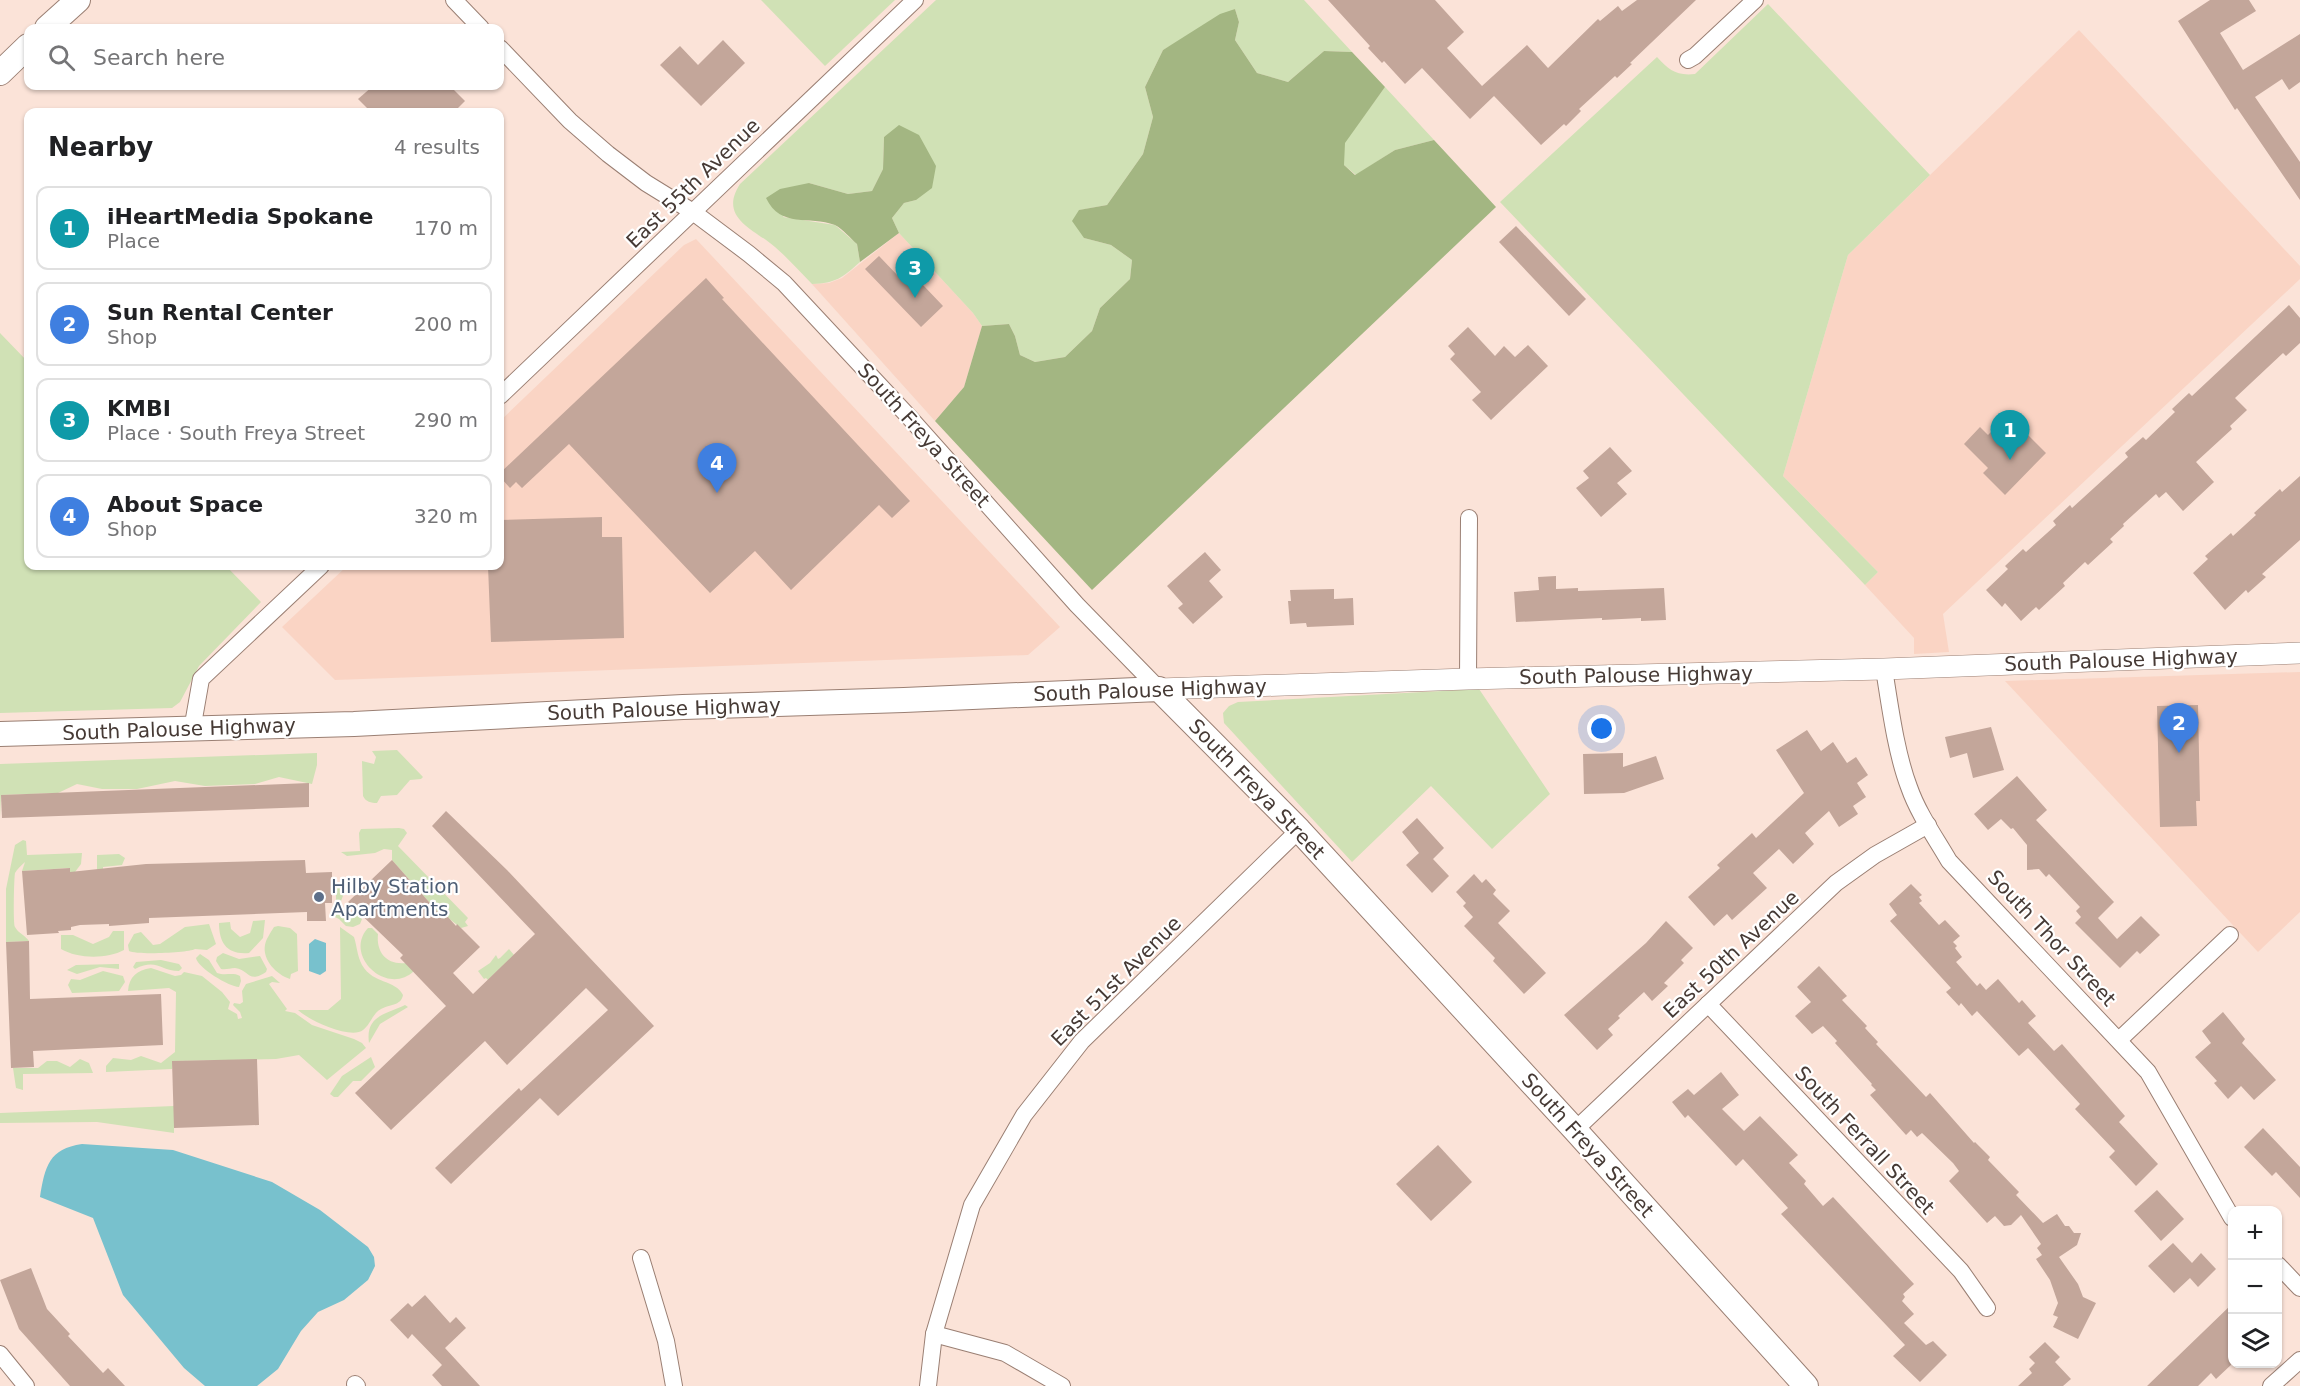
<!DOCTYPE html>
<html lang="en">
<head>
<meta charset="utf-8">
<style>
  :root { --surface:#fff; --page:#f6f6f6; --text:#202124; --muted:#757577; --line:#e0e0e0; --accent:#d93025 }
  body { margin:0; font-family:"DejaVu Sans",sans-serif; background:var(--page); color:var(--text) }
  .controls { position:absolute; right:18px; bottom:18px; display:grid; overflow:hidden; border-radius:12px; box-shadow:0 2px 4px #0004 }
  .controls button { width:54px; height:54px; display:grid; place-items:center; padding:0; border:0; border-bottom:2px solid var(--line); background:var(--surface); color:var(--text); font:30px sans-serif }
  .you { position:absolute; left:1602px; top:729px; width:21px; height:21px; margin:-15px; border:4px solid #fff; border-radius:50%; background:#1a73e8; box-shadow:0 0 0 9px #1a73e833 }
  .badge { display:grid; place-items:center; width:39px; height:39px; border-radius:50%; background:var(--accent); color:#fff; font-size:20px; font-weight:700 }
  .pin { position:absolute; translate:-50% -50px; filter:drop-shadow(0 2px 3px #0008) }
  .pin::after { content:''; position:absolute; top:32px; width:21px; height:18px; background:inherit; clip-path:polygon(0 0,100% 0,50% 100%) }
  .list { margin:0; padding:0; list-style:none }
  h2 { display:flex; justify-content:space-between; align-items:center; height:78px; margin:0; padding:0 24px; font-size:26px }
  h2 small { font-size:20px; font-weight:400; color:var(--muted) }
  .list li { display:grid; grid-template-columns:39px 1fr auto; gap:18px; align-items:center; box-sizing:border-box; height:84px; margin:0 12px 12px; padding:0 12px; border:2px solid var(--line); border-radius:12px }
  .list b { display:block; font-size:22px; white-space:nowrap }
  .list p { margin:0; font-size:20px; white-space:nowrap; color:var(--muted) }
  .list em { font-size:20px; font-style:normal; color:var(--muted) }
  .icon { flex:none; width:33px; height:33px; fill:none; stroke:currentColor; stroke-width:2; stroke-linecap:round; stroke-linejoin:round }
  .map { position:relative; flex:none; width:2300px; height:1386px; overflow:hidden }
  .search { position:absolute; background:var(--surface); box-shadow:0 2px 4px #0004; left:24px; top:24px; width:480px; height:66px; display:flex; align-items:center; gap:15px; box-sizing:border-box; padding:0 21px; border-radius:12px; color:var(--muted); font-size:22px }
  .panel { position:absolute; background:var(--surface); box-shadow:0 2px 4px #0004; left:24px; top:108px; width:480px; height:462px; border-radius:12px }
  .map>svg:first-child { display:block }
  .built { fill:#fad4c4 }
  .green { fill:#d0e1b5 }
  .forest { fill:#a3b682 }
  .water { fill:#78c1cd }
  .building { fill:#c3a69a }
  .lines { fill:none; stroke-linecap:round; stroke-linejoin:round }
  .minor-casing { stroke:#9a7f73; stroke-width:18 }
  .tertiary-casing { stroke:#9a7f73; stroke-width:22 }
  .secondary-casing { stroke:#9a7f73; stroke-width:26 }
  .minor { stroke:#fff; stroke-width:16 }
  .tertiary { stroke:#fff; stroke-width:21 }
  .secondary { stroke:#fff; stroke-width:24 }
  .service-dot { fill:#5c6f8a; stroke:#fff; stroke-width:2 }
  .labels { text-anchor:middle; stroke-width:4.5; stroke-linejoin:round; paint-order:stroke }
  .street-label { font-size:20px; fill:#463a35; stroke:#fff }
  .service-label { font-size:20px; fill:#4e5e75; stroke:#fff; text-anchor:start }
</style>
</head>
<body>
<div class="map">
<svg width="2300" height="1386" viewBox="0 0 2300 1386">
  <rect width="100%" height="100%" fill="#fbe3d8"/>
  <g class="built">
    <path d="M2079,30l221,236v13l-357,335 6,38 -35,2v-16l-49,-53 13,-13 -95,-96 65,-221z"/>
    <path d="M899,233l74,80 9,13 -18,61 -29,34 -123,-137 17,-1 13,-5z"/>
    <path d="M696,239l364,388 -32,28 -693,25 -53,-53 65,-61h153v-145l184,-176z"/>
    <path d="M2300,672v240l-42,40 -253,-271z"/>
  </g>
  <g class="green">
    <path d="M761,0h134l-70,66z"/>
    <path d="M936,0h368l48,52 -28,-1 -36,31 -31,-9 -22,-33 4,-18 -4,-13 -72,41 -18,37 8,30 -10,37 -36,51 -27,5 4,28 27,7 21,15 -2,19 -30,29 -8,23 -27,26 -30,5 -15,-7 -5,-19 -6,-12 -27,2 -9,-13 -74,-80 -7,-15 12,-15 12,-3 -32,-64 -1,33 -11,22 -24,3 -39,-11 -26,34 52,8 22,19 3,18c-18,16 -24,21 -48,22 -12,-12 -24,-26 -37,-37 -21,-18 -57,-29 -35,-63z"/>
    <path d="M1768,4l162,171 -82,80 -65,221 95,96 -13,13 -365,-383 157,-145c12,13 19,19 38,17z"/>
    <path d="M1385,87l49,53 -39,10 -39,25 -12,-10v-22z"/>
    <path d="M0,333l28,29v204h198l35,36 -62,64 -19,36 -8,6 -172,5z"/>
    <path d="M1479,689l71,105 -58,55 -61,-63 -79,76 -128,-139 -1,-10 6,-7 9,-4z"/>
    <path d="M397,750l26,27 -2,2 -11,1 -13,15 -16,1 -4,7c-6,0 -11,-1 -14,-7l-1,-35 12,3 2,-7 -4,-6z"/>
    <path d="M317,753v12l-5,19 -33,-7 -24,7 -50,2 -30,-5 -38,8h-35l-25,-5 -19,9 -57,2 -1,23v-54z"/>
    <path d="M399,828l5,1 3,4 -9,13 70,72 -3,4 3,4 -7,2 -14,-11 -3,2 -52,-59v-10l-8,-1 -9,4 -28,3 -6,-4 19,-1 -1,-18 2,-4z"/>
    <path d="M23,840l3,1 1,14 55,-2 -1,11 -6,8h-5l-1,-4 -47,3 3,-9c-4,4 -8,7 -10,11 -1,4 -2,51 0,54 3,6 10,8 14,14l-23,1v-53l9,-44z"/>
    <path d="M119,854l6,4 -3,7 -19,2v3l-6,1v-16z"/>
    <path d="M336,883h5l5,5 -5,13 2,14 6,4 7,-6 6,6 -2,5 -7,3 -7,-1 -7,-7 -6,-3 -1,-9 4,-3z"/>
    <path d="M265,920l-2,18 -14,15c-22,2 -30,-10 -30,-30l11,-1 1,7 9,8 10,-4 3,-12z"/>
    <path d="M209,924l7,20 -9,6 -12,-1c-7,4 -59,6 -66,2l-1,-6 6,-11 7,-2 12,13 7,-1 25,-17z"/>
    <path d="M278,926l12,2 7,6 1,37 -7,3 -1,5c-13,-4 -28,-19 -25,-34 1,-6 6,-13 9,-18z"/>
    <path d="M340,927l14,10c3,9 3,19 8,28 12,20 33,14 41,30 -2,11 -13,9 -22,14 -9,5 -10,15 -18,21 -12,10 -55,-10 -65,-20h30l13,-11z"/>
    <path d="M368,928h4l6,6c-2,19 9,31 28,29l8,8c-27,26 -71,-16 -46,-43z"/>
    <path d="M113,931h11v19c-17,9 -46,9 -63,-1v-14h12l20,9 16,-7z"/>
    <path d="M509,949l5,6 -26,25 -2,-2 -2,1 -6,-8 12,-8 6,-8 2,4 2,-1z"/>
    <path d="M223,953l16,6 21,-3 7,13 -1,3c-18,12 -16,-2 -31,-4 -5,0 -9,2 -14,1l-5,-8 1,-4z"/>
    <path d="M200,954l9,6 8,13c8,3 16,-1 23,3l1,5 -2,6c-10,0 -42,-20 -43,-29z"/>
    <path d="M161,960l18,4 3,4 -3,3c-19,0 -22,-13 -44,-2l-2,-2 3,-5z"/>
    <path d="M116,964h3v5l-19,-2 -23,7 -10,-4 9,-5z"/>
    <path d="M151,968l24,8 6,-1 3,-3 18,4 20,16 8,10 -2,7 9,5 1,5 4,-1 -2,-6 -7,-7 1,-2 6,1 3,-2 -1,-11 4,-7 26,-8 8,7 -8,-1 -3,2 18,25 -2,2 10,2 17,12 42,14 8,4 4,5 -39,32 -28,-25 -23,4 -103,2 -1,8 -66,3v-6l7,-8 18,2 10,-4 20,7 14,-11 1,-60 -7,-4 -41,3c1,-14 9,-21 23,-23z"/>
    <path d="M103,971l20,5 2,6 -6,9 -47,2 -4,-8 3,-6 9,1z"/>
    <path d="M405,1005l3,2 -28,17 -11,19c-4,-28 18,-29 36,-38z"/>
    <path d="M371,1057l4,10 -14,14h-8l-15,16h-4l-4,-3 12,-18z"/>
    <path d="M80,1059l9,4 4,10 -70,1v16l-7,-2 -3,-20h25l9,-7h10l13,6z"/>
    <path d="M174,1106v27l-77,-11 -97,1v-10z"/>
  </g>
  <g class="forest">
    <path d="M1235,9l4,13 -4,18 22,33 31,9 36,-31 28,1 33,35 -40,56 -1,22 11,10 40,-25 39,-10 62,67 -404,383 -157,-169 29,-34 18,-61 27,-2 6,12 5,19 15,7 30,-5 27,-26 8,-23 30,-29 2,-19 -21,-15 -27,-7 -12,-17 7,-11 28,-5 36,-51 10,-37 -8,-30 18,-37 57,-36z"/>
    <path d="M899,125l20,10 17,31 -4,22 -16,12 -12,3 -12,15 7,15 -39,29 -3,-18c-6,-5 -14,-15 -22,-19 -26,-10 -54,4 -69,-27l14,-9 29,-6 39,11 24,-3 11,-22 1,-32z"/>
  </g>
  <g class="water">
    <path d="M315,939l11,4v28l-6,4 -11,-4v-27z"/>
    <path d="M82,1144l91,6 99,32 48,28 48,37 6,10 1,9 -7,14 -24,20 -26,12 -17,19 -23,38 -21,17h-52l-21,-18 -61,-73 -30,-77 -53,-21c5,-31 9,-48 42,-53z"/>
  </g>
  <g class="building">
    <path d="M1328,0h107l29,32 -17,16 35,38 45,-41 21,23 50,-49 2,2 18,-15 4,5 15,-11h59l-66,63 2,1 -15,14 -2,-2 -36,33 2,2 -15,15 -2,-2 -23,21 -47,-49 -24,23 -48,-51 -17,16 -21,-23 -2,2 -14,-15 2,-2z"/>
    <path d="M2210,0h39l7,11 -36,22 23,37 57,-36v48l-11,8 -7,-11 -27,18 45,65v38l-63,-92 -2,2 -57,-89z"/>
    <path d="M723,40l22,23 -44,43 -41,-41 20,-19 18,19z"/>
    <path d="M373,86h77l15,15 -11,11h-83l-13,-13z"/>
    <path d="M1516,226l70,73 -17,17 -70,-74z"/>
    <path d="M879,256l21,22 19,-19 15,15 -11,11 20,21 -22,21 -56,-58z"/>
    <path d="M706,278l18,20 -2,1 188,202 -18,17 -13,-13 -88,85 -36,-39 -45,42 -141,-149 -47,44 -6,-6 -6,6 -10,-11v-4z"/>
    <path d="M2289,305l11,13v25l-14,13 -3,-3 -48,45 12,12 -17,16 2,3 -36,33 18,20 -31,29 -17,-19 -7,6 -3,-4 -33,30 1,2 -14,13 3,3 -25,23 -3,-3 -22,21 2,3 -26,24 -3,-3 -15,14 -16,-18 -3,4 -16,-17 22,-21 -3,-3 18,-17 3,3 30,-27 -3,-4 17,-16 2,3 56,-51 -3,-4 18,-16 3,3 29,-28 -3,-3 17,-16 3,3z"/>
    <path d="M1468,327l27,29 9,-10 11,11 13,-12 20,21 -57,54 -19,-20 9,-8 -31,-33 5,-5 -7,-8z"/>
    <path d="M1980,427l8,8 8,-8 16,16 12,-12 22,22 -41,42 -22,-22 5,-5 -24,-24z"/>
    <path d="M1610,447l22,24 -15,12 10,11 -26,23 -25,-29 13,-10 -6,-7z"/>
    <path d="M2300,476v64l-38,34 4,3 -18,16 -2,-3 -21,20 -32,-37 15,-14 -3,-3 26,-23 2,3 23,-21 -2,-2 26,-24 2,3z"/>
    <path d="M602,517v20h20l2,101 -133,4 -3,-76h12v-46z"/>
    <path d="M1205,552l16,18 -12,11 14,16 -30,27 -15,-16 5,-4 -16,-18z"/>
    <path d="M1556,576v13l22,-1v3l86,-3 2,32 -25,1v-3l-39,2v-2l-86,4 -2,-30 25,-2 -1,-13z"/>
    <path d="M1334,589v10l19,-1 1,27 -47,2 -1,-4 -16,1 -2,-23h3l-1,-11z"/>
    <path d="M2198,705l2,96h-4l1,25 -37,1 -3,-121z"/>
    <path d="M1991,727l13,43 -31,8 -6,-25 -17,5 -5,-21z"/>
    <path d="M1807,730l14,21 12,-9 14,21 9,-6 12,18 -11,8 9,14 -13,9 5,8 -19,13 -10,-16 -24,22 9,11 -21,20 -14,-15 -26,24 14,15 -35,32 -5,-6 -13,12 -26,-29 32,-29 -3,-3 35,-32 4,5 48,-45 -28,-43z"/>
    <path d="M1623,753v14l33,-11 8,23 -40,14 -40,1 -1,-40z"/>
    <path d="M2017,776l30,34 -11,10 78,82 -16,16 19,21 24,-23 19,19 -20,19 -3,-3 -17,17 -45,-45 6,-6 -5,-6 4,-4 -31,-33 -3,3 -7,-8 -12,1v-25l-14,-17 -2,1 -10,-10 -13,11 -14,-16z"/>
    <path d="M309,783v24l-307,11 -1,-23z"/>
    <path d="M446,811l61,59 147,156 -96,90 -18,-18 -89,86 -16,-16 84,-80 2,3 87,-81 -22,-22 -79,77 -22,-24 -94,89 -36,-37 91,-87 -46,-48 3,-3 -55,-53 44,-42 52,59 3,-3 9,10 1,-2 23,23 -27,26 20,21 62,-60 -103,-108z"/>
    <path d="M1417,818l27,30 -11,11 16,17 -17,17 -26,-28 13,-12 -17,-21z"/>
    <path d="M305,860l1,13 26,-1v31h-7l1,18h-19v-9l-158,6v5l-40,3v-2l-29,1 -9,2v3l-13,1 1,2 -32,2 -5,-64 48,-3v4l76,-8z"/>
    <path d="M1474,874l8,9 4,-4 10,11 -3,4 17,17 -12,12 48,50 -22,21 -31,-33 2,-3 -31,-32 9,-9 -10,-11 3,-3 -10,-11z"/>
    <path d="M1911,884l11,11 -3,2 3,4 -3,2 20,22 6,-5 15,16 -7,6 4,4 -2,2 7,9 -6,5 21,24 3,-3 6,7 12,-11 21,24 3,-3 14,16 -8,7 26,28 8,-7 63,72 -6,6 39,42 -22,22 -27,-29 6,-6 -40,-42 5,-5 -52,-56 -9,8 -42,-45 -5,5 -11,-13 -2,3 -13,-14 5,-4 -61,-67 7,-6 -8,-11z"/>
    <path d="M1666,921l27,27 -12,12 3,3 -20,20 4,3 -16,15 -8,-9 -26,24 2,2 -12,11 5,6 -16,15 -33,-35 82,-72z"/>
    <path d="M29,941l1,58 131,-5 2,51 -130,6 1,16 -23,1 -5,-126z"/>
    <path d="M1819,966l28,30 -5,4 25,26 -2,2 13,14 -2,2 50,53 4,-4 44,50 1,-1 15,15 -2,3 31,32 -3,3 27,28 14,-9 8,12h4l5,7h7l-4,12 -18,12 19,27 5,13 13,6 -18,36 -25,-12 5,-10 -5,-2 5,-12 -8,-23 -14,-21 6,-4 -5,-7 4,-4 -20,-29 -10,10 -7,1 -9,-10 -8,7 -38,-42 10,-10 -6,-8 -31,-30 -5,4 -6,-7 -5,5 -36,-40 6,-5 -5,-5 1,-1 -37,-41 2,-2 -14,-15 -11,8 -17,-18 16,-14 -14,-15z"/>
    <path d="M2223,1012l22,27 -3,4 34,37 -22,20 -13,-14 -13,13 -14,-16 3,-2 -22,-24 16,-14 -9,-12z"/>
    <path d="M257,1059l2,66 -85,3 -2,-67z"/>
    <path d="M1721,1072l18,23 -17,14 22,22 16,-15 38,39 -9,8 17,18 -2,3 19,22 10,-9 81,87 -11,10 2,3 -3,4 12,13 -10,9 22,22 7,-4 14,14 -27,27 -27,-26 12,-11 -124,-131 7,-6 -45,-49 -7,7 -48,-51 -3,3 -13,-16 16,-13 6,6z"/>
    <path d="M2263,1128l37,39v31l-24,-26 -4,4 -28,-29z"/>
    <path d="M1438,1145l34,37 -41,39 -35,-37z"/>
    <path d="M2157,1190l27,29 -23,22 -27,-30z"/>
    <path d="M2173,1243l19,20 9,-10 15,16 -18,18 -8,-9 -16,15 -26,-27z"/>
    <path d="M31,1268l16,41 23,25 -2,2 35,37 5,-5 17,18h-55l-51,-57 -19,-49z"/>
    <path d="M425,1295l25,28 6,-6 10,11 -21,20 35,38h-38l-10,-11 10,-10 -30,-31 -4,5 -18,-19 18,-17 4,4z"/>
    <path d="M2232,1304v60l-16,15 -5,-6 -13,13h-51z"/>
    <path d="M2045,1342l15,15 -5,5 16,17 -8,7h-45l14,-13 -3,-4 6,-6 -6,-6z"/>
  </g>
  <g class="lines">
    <g class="minor-casing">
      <g id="minor">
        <path d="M454,0l27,28"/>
        <path d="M500,48l70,73 38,33 38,29 47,29 56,42 35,29 126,135 167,187 82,84"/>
        <path d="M1688,60l7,-4 60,-56"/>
        <path d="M500,396l415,-396"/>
        <path d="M1884,669c6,37 12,84 25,118 9,26 26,50 40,74l199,211 84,146"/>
        <path d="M1468,679l1,-161"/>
        <path d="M192,730l9,-51 120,-113"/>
        <path d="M1708,1004l253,267 26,37"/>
        <path d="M2119,1040l111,-105"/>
        <path d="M1575,1130l261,-247 39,-28 53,-30"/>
        <path d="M641,1258l25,83 8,45"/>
        <path d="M2278,1265l22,23"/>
        <path d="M934,1334l71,19 57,33"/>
        <path d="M0,1354l26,32"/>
        <path d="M355,1384l2,2"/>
        <path d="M928,1386l6,-52 38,-129 52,-90 58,-74 217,-211"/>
        <path d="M2271,1386l29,-26"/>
      </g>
    </g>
    <g class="tertiary-casing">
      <path id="tertiary" d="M1159,689l309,-10 416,-10 416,-16"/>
    </g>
    <g class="secondary-casing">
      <g id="secondary">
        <path d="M47,28l31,-28"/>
        <path d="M0,73l28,-27"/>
        <path d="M0,734l354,-10 329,-17 221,-7 255,-11 140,141 276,300 231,256"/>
      </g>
    </g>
    <use href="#minor" class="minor"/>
    <use href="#tertiary" class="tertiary"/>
    <use href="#secondary" class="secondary"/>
  </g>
  <circle class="service-dot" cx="319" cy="897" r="6"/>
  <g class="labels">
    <g class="street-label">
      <text transform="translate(693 183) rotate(-44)" y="7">East 55th Avenue</text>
      <text transform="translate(924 435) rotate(48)" y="7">South Freya Street</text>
      <text transform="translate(2121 660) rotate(-2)" y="7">South Palouse Highway</text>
      <text transform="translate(1636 675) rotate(-1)" y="7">South Palouse Highway</text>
      <text transform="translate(1150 690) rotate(-2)" y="7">South Palouse Highway</text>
      <text transform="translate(664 709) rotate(-2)" y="7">South Palouse Highway</text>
      <text transform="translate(179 729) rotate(-2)" y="7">South Palouse Highway</text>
      <text transform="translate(1257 789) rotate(46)" y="7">South Freya Street</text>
      <text transform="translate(2052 938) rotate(47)" y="7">South Thor Street</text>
      <text transform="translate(1731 954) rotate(-43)" y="7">East 50th Avenue</text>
      <text transform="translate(1116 981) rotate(-45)" y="7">East 51st Avenue</text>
      <text transform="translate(1865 1140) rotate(47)" y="7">South Ferrall Street</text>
      <text transform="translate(1588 1145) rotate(48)" y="7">South Freya Street</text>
    </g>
    <g class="service-label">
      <text x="331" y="893">Hilby Station<tspan x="331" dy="23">Apartments</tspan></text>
    </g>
  </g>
</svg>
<div class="controls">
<button>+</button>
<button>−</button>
<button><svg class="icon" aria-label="layers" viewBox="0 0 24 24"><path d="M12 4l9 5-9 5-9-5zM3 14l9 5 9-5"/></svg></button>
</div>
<div class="you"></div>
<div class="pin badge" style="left:2010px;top:460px;background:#0f9aa8">1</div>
<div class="pin badge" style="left:2179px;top:753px;background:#3f7fe0">2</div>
<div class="pin badge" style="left:915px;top:298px;background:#0f9aa8">3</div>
<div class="pin badge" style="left:717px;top:493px;background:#3f7fe0">4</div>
<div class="search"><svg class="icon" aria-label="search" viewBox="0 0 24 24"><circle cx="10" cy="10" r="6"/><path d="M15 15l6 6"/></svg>Search here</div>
<section class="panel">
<h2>Nearby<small>4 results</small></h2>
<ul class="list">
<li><span class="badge" style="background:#0f9aa8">1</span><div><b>iHeartMedia Spokane</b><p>Place</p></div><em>170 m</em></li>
<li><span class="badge" style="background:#3f7fe0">2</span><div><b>Sun Rental Center</b><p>Shop</p></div><em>200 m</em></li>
<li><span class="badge" style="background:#0f9aa8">3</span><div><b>KMBI</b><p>Place · South Freya Street</p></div><em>290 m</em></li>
<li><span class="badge" style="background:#3f7fe0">4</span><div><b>About Space</b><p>Shop</p></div><em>320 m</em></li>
</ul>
</section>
</div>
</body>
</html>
